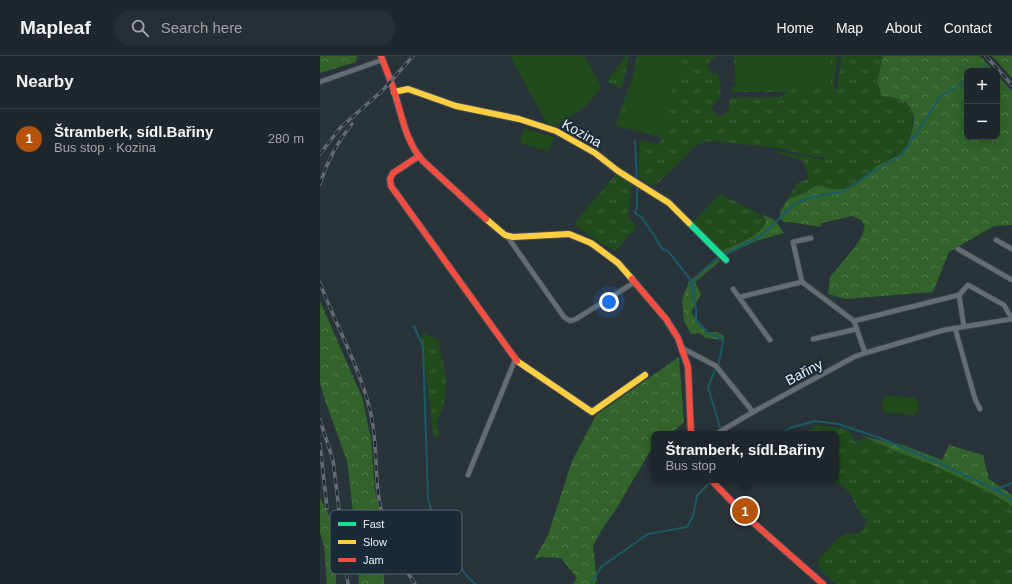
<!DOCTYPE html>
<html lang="en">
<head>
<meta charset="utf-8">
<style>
  :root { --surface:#1f262c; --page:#272e34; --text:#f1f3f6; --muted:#a1a5a9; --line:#3c4348; --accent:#b45309 }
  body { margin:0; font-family:Helvetica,sans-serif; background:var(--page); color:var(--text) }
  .controls { position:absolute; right:12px; top:12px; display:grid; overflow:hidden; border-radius:8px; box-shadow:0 2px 10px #0003 }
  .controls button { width:36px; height:36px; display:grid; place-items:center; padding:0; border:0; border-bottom:1px solid var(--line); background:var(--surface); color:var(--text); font:20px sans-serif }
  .you { position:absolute; left:289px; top:246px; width:14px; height:14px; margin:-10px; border:3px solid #fff; border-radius:50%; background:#1a73e8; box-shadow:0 0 0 6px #1a73e833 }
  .badge { display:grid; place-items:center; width:26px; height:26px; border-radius:50%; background:var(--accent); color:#fff; font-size:13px; font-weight:700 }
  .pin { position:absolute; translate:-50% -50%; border:2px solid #fff; box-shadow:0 1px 4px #0006 }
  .popup { position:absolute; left:331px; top:375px; width:188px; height:52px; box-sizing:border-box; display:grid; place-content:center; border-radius:8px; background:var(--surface); filter:drop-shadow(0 1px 3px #0005); font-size:13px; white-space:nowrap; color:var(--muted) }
  .popup b { font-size:15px; color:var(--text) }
  .popup::after { content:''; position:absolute; left:50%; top:100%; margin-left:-8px; border:8px solid transparent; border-top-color:var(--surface) }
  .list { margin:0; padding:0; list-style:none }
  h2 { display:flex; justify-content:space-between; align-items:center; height:52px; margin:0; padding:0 16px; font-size:17px }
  h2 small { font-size:13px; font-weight:400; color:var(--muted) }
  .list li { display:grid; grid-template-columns:26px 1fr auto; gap:12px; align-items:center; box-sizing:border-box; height:60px; padding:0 16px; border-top:1px solid var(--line) }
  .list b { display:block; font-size:15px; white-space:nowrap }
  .list p { margin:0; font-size:13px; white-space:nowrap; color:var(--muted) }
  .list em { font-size:13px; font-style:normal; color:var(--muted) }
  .icon { flex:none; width:22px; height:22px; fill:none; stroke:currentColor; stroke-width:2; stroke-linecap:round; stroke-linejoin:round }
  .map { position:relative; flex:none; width:692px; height:528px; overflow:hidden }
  header { display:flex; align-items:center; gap:24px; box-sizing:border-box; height:56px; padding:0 20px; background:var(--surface); border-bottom:1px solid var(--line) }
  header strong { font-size:19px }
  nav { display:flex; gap:22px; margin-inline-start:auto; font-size:14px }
  .search { width:280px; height:36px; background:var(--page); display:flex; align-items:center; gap:10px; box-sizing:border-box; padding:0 14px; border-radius:16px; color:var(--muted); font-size:15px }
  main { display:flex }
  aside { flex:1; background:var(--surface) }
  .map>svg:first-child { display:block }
  .grass { fill:url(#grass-tufts) }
  .forest { fill:url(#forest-crowns) }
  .garden { fill:#214b1c }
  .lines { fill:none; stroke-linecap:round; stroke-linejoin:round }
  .stream { stroke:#1a5b66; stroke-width:2 }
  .street-casing { stroke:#464e55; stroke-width:6 }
  .fast-casing { stroke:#464e55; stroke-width:8 }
  .slow-casing { stroke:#464e55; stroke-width:8 }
  .jam-casing { stroke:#464e55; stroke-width:8 }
  .street { stroke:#656d72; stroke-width:4.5 }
  .fast { stroke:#16e098; stroke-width:6 }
  .slow { stroke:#ffcf43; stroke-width:6 }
  .jam { stroke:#f24e42; stroke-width:6 }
  .rail-casing { stroke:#636a70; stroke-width:3.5 }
  .rail { stroke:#1a2a36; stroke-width:2; stroke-dasharray:6; stroke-linecap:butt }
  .labels { text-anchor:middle; stroke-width:4; stroke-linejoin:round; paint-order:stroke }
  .street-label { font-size:14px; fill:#e8f3fb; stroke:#1a2a36 }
  .key { fill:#1a2a36; stroke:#586671; stroke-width:1 }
  .key-label { font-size:11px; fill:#e8f3fb }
</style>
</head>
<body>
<header>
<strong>Mapleaf</strong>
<div class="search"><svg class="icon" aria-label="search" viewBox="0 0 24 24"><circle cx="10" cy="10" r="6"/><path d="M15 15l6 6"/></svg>Search here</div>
<nav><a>Home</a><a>Map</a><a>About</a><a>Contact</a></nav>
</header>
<main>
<aside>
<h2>Nearby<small></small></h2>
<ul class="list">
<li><span class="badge">1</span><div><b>Štramberk, sídl.Bařiny</b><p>Bus stop · Kozina</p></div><em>280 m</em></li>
</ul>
</aside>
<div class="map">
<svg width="692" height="528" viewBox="0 0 692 528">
  <defs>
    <pattern id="grass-tufts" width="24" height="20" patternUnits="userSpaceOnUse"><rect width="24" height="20" fill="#214b1c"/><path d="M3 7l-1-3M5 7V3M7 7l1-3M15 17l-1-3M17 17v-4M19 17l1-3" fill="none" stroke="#41653e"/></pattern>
    <pattern id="forest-crowns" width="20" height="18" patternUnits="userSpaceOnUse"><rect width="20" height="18" fill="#32632b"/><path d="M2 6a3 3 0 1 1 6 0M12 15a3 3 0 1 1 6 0" fill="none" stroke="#507a4b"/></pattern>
  </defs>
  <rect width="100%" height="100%" fill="#29333a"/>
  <g class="grass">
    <path d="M306,0h3l-7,33 -15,-8z"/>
    <path d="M317,0h79l-8,7v5l5,6 5,-1 3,13 -1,11 -9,11 6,7 7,-1 5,-4 1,-12 49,-1 9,-5h-57v-5h5l-2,-31h103l-3,33h3l4,-27 -1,-6h43c-3,13 -7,24 -2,37l19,6 8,4 5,8 -1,17 -4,15 -5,9 -53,36c-11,3 -21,0 -32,-3l-16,9 -15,6 10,-17 12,-4 -6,-18 -31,-10h7l45,9 -1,-4 -8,1 -38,-9 -66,-7 -7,1 -8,4 -41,40 -7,-2 -9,-6 1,-38 18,4 5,-6 -47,-12 4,-16 11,-27z"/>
    <path d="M297,117l15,11 -4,32 7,9v4l-19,22c-4,-1 -38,-22 -41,-26l1,-4z"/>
    <path d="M400,138l36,18 10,8c-3,16 -31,25 -45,31l-27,-26 -1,-3z"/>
    <path d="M103,277l15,7 8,37 -2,28 -7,17 2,15 -5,1 -13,-100z"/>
    <path d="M496,369l27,3 6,3 6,11 10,-5 28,13 42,16 58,28 19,12v78h-176l-14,-12 -5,-10 2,-3c5,-5 17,-20 23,-23 10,-6 20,3 25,-15 -17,-16 -10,-31 -36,-41h5v-46h-29l4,-6z"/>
  </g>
  <g class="forest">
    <path d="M0,0h37l-1,6 -36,11z"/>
    <path d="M563,0h97l14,15h-27v66h30v-62l15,16v134l-18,1 -45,26 -16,40 -87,7 -18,-5 2,-17 25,-30 7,-12 3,-9 -4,-6 -9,-4 -31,7v4l-39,-6 -2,-3v-6l7,-12 15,-6 16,-9c9,3 20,6 30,3 11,-3 20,-15 29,-22 8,-5 21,-8 26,-15 5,-6 7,-13 9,-20 7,-26 -8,-34 -31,-35 0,-5 -2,-8 -3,-13 0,-9 3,-18 5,-27z"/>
    <path d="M672,0h20v22z"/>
    <path d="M444,159l11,5 9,13 -28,8 -32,15 -3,-5c14,-6 42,-15 45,-31l-3,-4z"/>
    <path d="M398,203l2,2 -25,21 6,12 -10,18 14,20h12l7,4v4l-18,-2 -7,-5 -8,1 -7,-13 -2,-21 7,-19z"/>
    <path d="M0,245l42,96 9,41 4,53 12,52 9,22 -8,2 -4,8v9h-25l-1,-29 -11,-94 -22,-61 -5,-17z"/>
    <path d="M359,301l5,65 -13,12h-17v15l-5,4 -34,58 -13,18 -9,17 4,34 -2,4h-22l4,-6 -16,-20 -20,-1 -7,3 14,-25 24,-74 24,-46z"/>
    <path d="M545,381l38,8 39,15 7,-15 34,10 6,24 23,16v11l-19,-12 -58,-28 -42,-16z"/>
    <path d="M0,442l11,20 5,52v14h-9l-3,-38 -4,-14z"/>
  </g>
  <g class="garden">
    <path d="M190,0h75l16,30 -1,2c-12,20 -27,28 -46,39l-7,-3z"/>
    <path d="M319,0h32l9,2 -19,77 -40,-9z"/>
    <path d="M419,0h91l1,32 -91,3z"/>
    <path d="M204,72l30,9 -5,15 -29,-9z"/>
    <path d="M567,340l26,1 5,3v11l-4,4 -29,-2 -3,-4v-9z"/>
  </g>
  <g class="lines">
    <g class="stream">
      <path d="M658,15l7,-6"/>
      <path d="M315,84l2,41"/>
      <path d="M317,130v22l-2,5 7,5 14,20 2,5 5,7 5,1 22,28 4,23"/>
      <path d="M403,199l38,-19 33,-32 18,-7 30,-5 29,-19 31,-18 38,-58 27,-17"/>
      <path d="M374,240l-1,-14 6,-8 21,-18"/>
      <path d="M374,246l2,6v12l12,13 15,6 -1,9 -4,17"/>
      <path d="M94,270l9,21 5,151 10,38 28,39 9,9"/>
      <path d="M395,314l-7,17 14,47"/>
      <path d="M460,378l10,-6 25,-7 23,3 42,14 64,27 58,28 10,7"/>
      <path d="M675,434l17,-7"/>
      <path d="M270,528l12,-18 46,-32 39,-7 6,-11 4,-20 14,-15"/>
    </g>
    <g class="street-casing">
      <g id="street">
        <path d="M0,26l62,-22"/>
        <path d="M187,180l57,81 6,4 6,-2 59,-37"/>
        <path d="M491,182l-18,4 9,40 52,39 11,32"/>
        <path d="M676,184l16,9"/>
        <path d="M638,193l54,31"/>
        <path d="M413,233l37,51"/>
        <path d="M639,239l5,32"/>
        <path d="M420,241l62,-15"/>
        <path d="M534,265l105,-26 9,-10 36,20 8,14"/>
        <path d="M635,272l20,71 5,10"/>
        <path d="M493,283l44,-10"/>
        <path d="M362,292l34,18 37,46"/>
        <path d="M396,378l37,-22 101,-55 11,-4 79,-23 68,-11"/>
        <path d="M148,419l47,-115"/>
      </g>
    </g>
    <g class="fast-casing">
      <path id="fast" d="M369,167l37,37"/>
    </g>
    <g class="slow-casing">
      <g id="slow">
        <path d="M74,36l14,-3 48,17 63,13 37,12 39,22 23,18 51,32 20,20"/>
        <path d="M166,163l19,16 8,2 56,-3 22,9 27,20 14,16"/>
        <path d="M197,305l75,51 53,-37"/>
      </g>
    </g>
    <g class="jam-casing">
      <g id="jam">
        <path d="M61,0c5,13 10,25 14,38 7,23 11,47 27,66l64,59"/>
        <path d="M99,100l-26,17 -3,6 1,7 126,175"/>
        <path d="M312,223l34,40 12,19 10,29 3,67"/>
        <path d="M391,424l37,38 75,66"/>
      </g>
    </g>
    <use href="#street" class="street"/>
    <use href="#fast" class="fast"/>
    <use href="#slow" class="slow"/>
    <use href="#jam" class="jam"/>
    <g class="rail-casing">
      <g id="rail">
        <path d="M666,0l26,29"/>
        <path d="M0,98l20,-26 43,-38 30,-34"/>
        <path d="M0,128c7,-22 17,-42 32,-60"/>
        <path d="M0,227c16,42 39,83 50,127 7,27 5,55 8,82 4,34 18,64 37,92"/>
        <path d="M0,364l13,40 15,124"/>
        <path d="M0,388l7,64"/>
      </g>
    </g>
    <use href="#rail" class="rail"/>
  </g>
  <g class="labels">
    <g class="street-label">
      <text transform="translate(262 77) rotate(29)" y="5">Kozina</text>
      <text transform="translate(484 316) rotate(-28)" y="5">Bařiny</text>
    </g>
  </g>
  <rect x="10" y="454" width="132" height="64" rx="6" class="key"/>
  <rect x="18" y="466" width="18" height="4" fill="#16e098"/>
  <rect x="18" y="484" width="18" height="4" fill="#ffcf43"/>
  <rect x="18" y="502" width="18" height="4" fill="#f24e42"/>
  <g class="key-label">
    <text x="43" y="472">Fast</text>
    <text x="43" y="490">Slow</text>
    <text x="43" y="508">Jam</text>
  </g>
</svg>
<div class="controls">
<button>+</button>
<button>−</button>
</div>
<div class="you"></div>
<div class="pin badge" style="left:425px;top:455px">1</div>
<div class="popup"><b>Štramberk, sídl.Bařiny</b>Bus stop</div>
</div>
</main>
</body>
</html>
